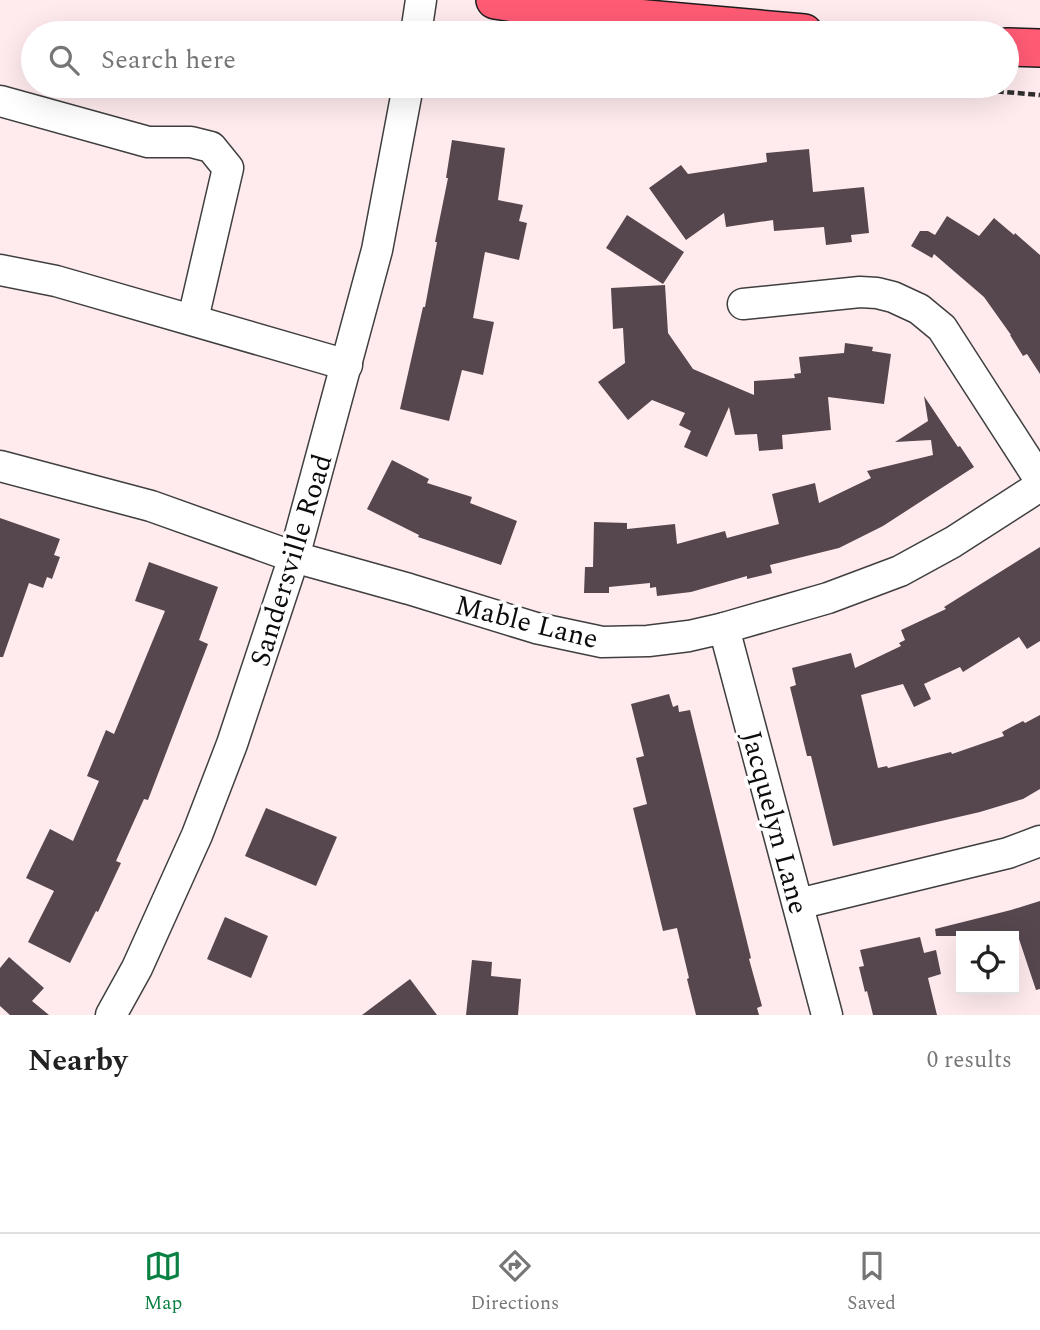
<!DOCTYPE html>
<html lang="en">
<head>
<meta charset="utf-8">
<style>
  :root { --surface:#fff; --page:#f2f2f2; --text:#222; --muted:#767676; --line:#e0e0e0; --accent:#0b8043 }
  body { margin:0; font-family:Spectral,serif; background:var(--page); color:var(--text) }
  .controls { position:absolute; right:21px; bottom:21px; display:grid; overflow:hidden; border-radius:0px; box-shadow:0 7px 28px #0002 }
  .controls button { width:63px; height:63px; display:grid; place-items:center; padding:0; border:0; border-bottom:2px solid var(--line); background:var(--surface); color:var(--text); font:35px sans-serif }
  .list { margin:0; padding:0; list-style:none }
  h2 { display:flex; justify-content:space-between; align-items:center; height:91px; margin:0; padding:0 28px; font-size:30px }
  h2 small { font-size:23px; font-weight:400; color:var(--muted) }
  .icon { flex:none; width:38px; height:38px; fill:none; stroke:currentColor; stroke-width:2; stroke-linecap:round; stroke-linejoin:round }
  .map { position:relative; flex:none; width:1040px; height:1015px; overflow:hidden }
  .search { position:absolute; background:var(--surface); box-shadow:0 7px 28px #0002; left:21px; right:21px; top:21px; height:77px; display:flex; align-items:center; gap:18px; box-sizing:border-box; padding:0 24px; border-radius:38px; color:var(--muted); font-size:26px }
  .sheet { height:217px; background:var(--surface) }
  nav { display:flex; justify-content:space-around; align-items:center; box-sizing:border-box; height:98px; border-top:2px solid var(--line); background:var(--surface); font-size:19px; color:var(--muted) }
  nav a { display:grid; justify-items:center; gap:4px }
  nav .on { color:var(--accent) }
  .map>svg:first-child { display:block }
  .building { fill:#56474f }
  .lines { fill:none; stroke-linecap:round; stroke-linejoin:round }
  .minor-casing { stroke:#3f3f3f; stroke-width:33 }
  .major-casing { stroke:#1d1d1d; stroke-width:40 }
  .path { stroke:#2e2e2e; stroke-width:4.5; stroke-dasharray:7 3.5; stroke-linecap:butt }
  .minor { stroke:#fff; stroke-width:30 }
  .major { stroke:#ff5b75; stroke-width:37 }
  .labels { text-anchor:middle; stroke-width:7; stroke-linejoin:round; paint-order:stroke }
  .street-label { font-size:28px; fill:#0c0c0c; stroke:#fff }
</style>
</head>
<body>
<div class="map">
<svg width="1040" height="1015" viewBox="0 0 1040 1015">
  <rect width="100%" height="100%" fill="#ffebed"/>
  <g class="building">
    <path d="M452,140l53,8 -7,52 25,5 -4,16 8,2 -8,37 -34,-8 -12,66 21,4 -11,53 -21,-5 -13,51 -49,-12 23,-102h2l12,-65h-2l13,-64h-2z"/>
    <path d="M809,149l4,43 51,-5 5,46 -18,2 1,7 -26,3 -2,-18 -50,4 -1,-11 -47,7 -2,-14 -38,27 -37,-52 32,-23 7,9 79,-12 -1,-9z"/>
    <path d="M627,215l57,37 -21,32 -57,-36z"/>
    <path d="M947,216l32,20 15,-18 20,17 1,-2 25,22v119l-13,-20 -4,2 -13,-21h1l-27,-38 -50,-43 -2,4 -21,-12 9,-15h8l7,4z"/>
    <path d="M665,285l3,48 25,36 61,26v-14l41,-3 -1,-4 7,-1 -2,-16 45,-4 1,-10 28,4 -1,4 19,3 -7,50 -56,-7 3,33 -49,5 1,14 -24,2 -2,-17 -22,1 -6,-28 -22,50 -23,-10 7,-16 -12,-6 6,-12 -33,-13 -24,20 -30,-38 27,-19 -2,-35 -10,1 -2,-41z"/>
    <path d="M924,396l34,51 2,-1 14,21 -91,59 -44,22 -69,17 2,8 -25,6v-3l-56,16 -34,4 -1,-9 -6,1v-5l-41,4v6h-25l1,-26h8l1,-45 33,1v6l48,-5 2,20 48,-13 2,7 52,-14 -7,-30 43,-11 4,20 52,-25 -4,-7 66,-16 -2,-15 -36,2 33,-21z"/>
    <path d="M392,460l37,19 -2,4 45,14 -2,6 47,18 -16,44 -83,-28 1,-2 -52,-26z"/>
    <path d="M0,518l60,21 -6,16 6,2 -8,22 -5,-2 -4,11 -14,-5 -26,74h-3z"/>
    <path d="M1040,547v94l-13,8 -8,-12 -56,35 -3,-5 -36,17 7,15 -17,8 -11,-23 -42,11 17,73 9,-2 1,2 63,-16 1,2 52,-18 -2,-4 21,-11 2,2 15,-8v74l-17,10 -43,13 -147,34 -22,-90h-4l-17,-69 6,-2 -4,-17 59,-15 4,15 46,-22 -2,-3 6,-3 -4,-10 45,-21 -2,-2z"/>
    <path d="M149,562l69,25 -19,53 9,4 -60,156 -4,-1 -28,62 5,2 -23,49 -2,-1 -26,52 -42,-21 26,-51 -28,-13 24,-49 23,12 26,-60 -12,-5 19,-46 8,4 51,-123 -30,-10z"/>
    <path d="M669,694l4,13 5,-2 1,7 11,-2 61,248 -2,1 13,47 -5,2 2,7h-63l-9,-36 2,-1 -12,-50 -14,3 -30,-123 14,-4 -11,-46 8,-2 -13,-52z"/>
    <path d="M266,808l71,29 -21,49 -71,-30z"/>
    <path d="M1040,901v88l-4,1 -18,-54h-82l-1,-7 76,-19z"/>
    <path d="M225,917l43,19 -17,42 -44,-19z"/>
    <path d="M920,937l4,16 12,-3 5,24 -13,4 9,37h-64l-6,-24 -2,1 -6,-25 5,-1 -4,-16z"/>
    <path d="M9,957l35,31 -12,13 17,14h-39l-10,-9v-38z"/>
    <path d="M472,960l20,2 -1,14 30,3 -3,36h-52z"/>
    <path d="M410,979l27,36h-75z"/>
  </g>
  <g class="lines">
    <g class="minor-casing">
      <g id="minor">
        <path d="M416,33l5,-33"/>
        <path d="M0,101l148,41h43l20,5 17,21 -35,151"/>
        <path d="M0,270l56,11 291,84"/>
        <path d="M743,304l117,-12 17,1 16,4 26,12 23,19 98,152"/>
        <path d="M0,466l151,40 143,51 115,32 127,39 66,14 46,-1 41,-5 35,-8 104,-30 72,-27 53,-29 87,-56"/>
        <path d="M724,628l103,387"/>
        <path d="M798,904l210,-51 32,-12"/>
        <path d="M111,1015l26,-47 60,-133 35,-91 62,-187 83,-307 31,-164"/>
      </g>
    </g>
    <g class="major-casing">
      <g id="major">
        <path d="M495,0l85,13 224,20"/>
        <path d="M1007,47l33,1"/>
      </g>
    </g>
    <path class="path" d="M934,86l106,9"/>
    <use href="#minor" class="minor"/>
    <use href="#major" class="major"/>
  </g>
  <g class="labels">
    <g class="street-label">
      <text transform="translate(290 560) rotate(-73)" y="10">Sandersville Road</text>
      <text transform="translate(527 621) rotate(14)" y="10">Mable Lane</text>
      <text transform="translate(776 822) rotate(75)" y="10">Jacquelyn Lane</text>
    </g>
  </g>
</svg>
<div class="controls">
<button><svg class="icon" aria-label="locate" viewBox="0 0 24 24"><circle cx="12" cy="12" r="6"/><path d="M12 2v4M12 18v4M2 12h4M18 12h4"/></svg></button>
</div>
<div class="search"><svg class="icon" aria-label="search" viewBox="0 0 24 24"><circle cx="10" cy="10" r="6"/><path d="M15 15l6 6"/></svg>Search here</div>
</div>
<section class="sheet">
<h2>Nearby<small>0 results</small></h2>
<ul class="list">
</ul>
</section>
<nav>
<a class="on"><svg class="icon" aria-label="map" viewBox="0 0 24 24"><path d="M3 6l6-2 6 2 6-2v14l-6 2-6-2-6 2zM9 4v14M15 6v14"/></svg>Map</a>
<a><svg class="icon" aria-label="directions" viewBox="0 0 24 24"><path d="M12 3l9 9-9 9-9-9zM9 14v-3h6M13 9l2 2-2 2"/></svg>Directions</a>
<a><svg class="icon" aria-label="saved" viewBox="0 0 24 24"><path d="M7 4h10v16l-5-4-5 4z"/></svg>Saved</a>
</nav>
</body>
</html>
